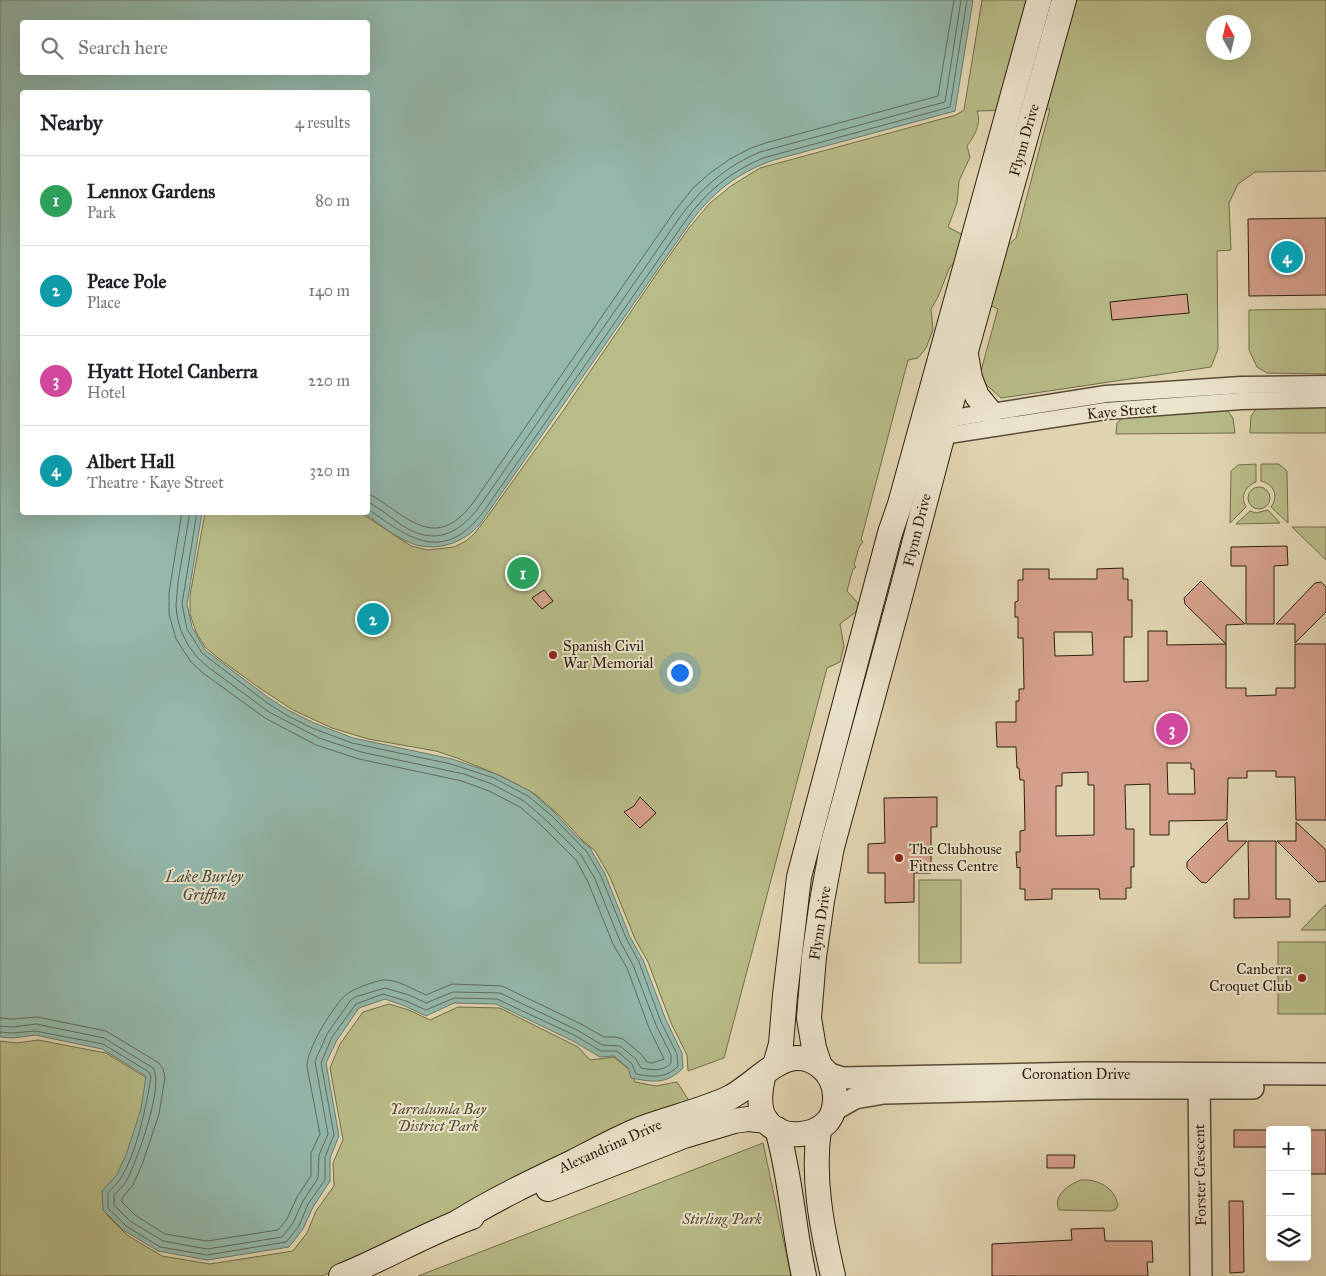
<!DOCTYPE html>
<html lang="en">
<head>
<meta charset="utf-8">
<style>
  :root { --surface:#fff; --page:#f6f6f6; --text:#202124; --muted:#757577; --line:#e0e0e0; --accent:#8f2418 }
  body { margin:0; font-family:"IM FELL Great Primer",serif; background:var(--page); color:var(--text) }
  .controls { position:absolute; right:15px; bottom:15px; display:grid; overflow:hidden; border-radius:5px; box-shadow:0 5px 20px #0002 }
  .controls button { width:45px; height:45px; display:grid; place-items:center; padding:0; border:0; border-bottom:1px solid var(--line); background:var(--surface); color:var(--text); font:25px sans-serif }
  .compass { position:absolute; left:1206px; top:15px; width:45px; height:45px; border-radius:50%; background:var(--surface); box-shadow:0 5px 20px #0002; rotate:352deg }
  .you { position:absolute; left:679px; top:672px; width:18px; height:18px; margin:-12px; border:4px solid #fff; border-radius:50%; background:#1a73e8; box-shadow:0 0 0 8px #1a73e833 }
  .badge { display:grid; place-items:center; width:32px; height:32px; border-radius:50%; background:var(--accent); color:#fff; font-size:16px; font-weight:700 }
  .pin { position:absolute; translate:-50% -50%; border:2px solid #fff; box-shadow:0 1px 5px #0006 }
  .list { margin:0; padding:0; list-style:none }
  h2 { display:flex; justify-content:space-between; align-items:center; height:65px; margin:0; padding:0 20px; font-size:21px }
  h2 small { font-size:16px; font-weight:400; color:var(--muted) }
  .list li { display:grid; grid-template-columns:32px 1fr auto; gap:15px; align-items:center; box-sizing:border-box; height:90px; padding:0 20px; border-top:1px solid var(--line) }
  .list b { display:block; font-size:19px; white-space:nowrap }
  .list p { margin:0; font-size:16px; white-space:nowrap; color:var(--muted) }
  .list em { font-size:16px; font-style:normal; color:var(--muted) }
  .icon { flex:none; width:28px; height:28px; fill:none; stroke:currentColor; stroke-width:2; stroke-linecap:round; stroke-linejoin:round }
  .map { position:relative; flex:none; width:1326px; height:1276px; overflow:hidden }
  .search { position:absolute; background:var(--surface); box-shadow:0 5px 20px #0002; left:20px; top:20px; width:350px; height:55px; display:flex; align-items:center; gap:12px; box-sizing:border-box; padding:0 18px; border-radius:5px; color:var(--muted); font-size:19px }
  .panel { position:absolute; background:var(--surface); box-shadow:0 5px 20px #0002; left:20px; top:90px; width:350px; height:425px; border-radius:5px }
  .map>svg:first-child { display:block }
  .green { fill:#b8bc88; stroke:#726e4b; fill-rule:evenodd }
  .water { fill:#94b9ac; stroke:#6b7b6d; fill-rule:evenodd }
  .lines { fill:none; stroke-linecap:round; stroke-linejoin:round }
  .shore { stroke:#606c5d; stroke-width:1 }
  .building { fill:#d6a18c; stroke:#2d1f0e; fill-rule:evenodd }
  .minor-casing { stroke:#5a4c37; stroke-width:19 }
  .tertiary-casing { stroke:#5a4c37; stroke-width:24 }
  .secondary-casing { stroke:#2d1f0e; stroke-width:26 }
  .minor { stroke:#ece4cc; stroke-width:16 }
  .tertiary { stroke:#ece4cc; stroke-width:21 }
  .secondary { stroke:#ece4cc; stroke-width:24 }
  .poi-dot { fill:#8f2418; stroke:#ece4cc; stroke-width:2 }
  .labels { text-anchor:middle; stroke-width:4; stroke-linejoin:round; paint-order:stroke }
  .street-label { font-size:15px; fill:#2d1f0e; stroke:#ece4cc }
  .poi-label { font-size:15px; fill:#2d1f0e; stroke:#ece4cc; text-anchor:start }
  .park-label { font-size:15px; font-style:italic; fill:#574e33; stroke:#ece4cc }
  .water-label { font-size:16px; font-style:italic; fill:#4c4d3d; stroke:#ece4cc }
</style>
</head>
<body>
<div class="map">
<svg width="1326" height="1276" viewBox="0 0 1326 1276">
  <rect width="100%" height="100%" fill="#e1d5b1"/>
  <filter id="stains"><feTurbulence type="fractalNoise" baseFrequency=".004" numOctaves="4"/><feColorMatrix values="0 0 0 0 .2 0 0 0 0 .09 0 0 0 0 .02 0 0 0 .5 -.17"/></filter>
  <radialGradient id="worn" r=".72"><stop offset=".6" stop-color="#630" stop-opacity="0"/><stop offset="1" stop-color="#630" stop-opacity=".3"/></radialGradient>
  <g class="green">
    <path d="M982,0h344v171l-71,1 -17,12 -9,19 2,47 -14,1 1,98 -7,18 -210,31 -22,-20 19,-69 -8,-4 17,-59 9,-8 34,-129 -73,2c5,13 -3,25 -10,35l3,11 -11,24 -2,22 -9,24 15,8 -2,18 -12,16 -11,28 -7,12 2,21 -7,18 -8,10 -10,2 -47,180 2,2 -4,5 -5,18 2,2 -3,2 -6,22 11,12 -1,8 -17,13 4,22 -4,16 -13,6 -103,390 -36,13 -1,-16 -16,-32 -23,-61 -13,-23 -25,-62 -15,-26 -13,-11 -22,-24 -25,-22 -34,-18 -44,-18 -21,-7 -68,-12 -36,-11 -39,-18 -35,-23 -40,-29 -13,-11 -9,-15 -6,-18v-19l15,-82h156l50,33 17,4 26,-3 12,-6 9,-8 10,-13 78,-109 97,-142 29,-41 21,-25 21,-17 29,-18 196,-53 8,-5zM1214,22h30v30h-30z"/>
    <path d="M1326,309v65l-59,-1 -10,-6 -8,-17v-40z"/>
    <path d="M1326,405v28h-76l1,-17 6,-8z"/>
    <path d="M1227,410l6,8 2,15 -119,1 1,-11 9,-8z"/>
    <path d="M1256,464v18c-11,4 -16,15 -10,25l-16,16 1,-52 7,-6z"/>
    <path d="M1261,464h18l8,7 1,52 -17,-16c8,-11 3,-23 -10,-26z"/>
    <circle cx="1259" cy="498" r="11"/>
    <path d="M1268,510l12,13 -44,1 14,-13 6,2z"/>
    <path d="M1292,527h34v33z"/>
    <rect x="919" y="880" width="42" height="83"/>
    <path d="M1326,904v26h-25z"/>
    <rect x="1278" y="942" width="48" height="72"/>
    <path d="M389,1004l20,6 21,10 28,-13 42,1 78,39 12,13 24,-3 18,15 3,10 21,4 21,-4 14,22 -315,152 -55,20h-321v-235l17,2 21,-3 68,13 44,27 -20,79 -24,36 1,20 20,20 35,21 48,8 83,-13 14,-18 9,-22 18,-25 -1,-23 10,-23 -13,-72 10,-24 23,-32z"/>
    <path d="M763,1143l28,133h-373z"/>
    <path d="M1081,1180c17,-1 33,7 37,25l-2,4 -4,2 -53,-1c-7,-15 11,-26 22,-30z"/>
  </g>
  <path class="water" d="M0,0h973l-18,111 -181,49c-36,12 -62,33 -84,63l-210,301c-16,19 -43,28 -67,20 -18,-7 -34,-20 -49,-31l4,-1v-420h-346v420l180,1 -15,91 5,23 13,23 64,48 19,12 26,13 39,15 99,21 44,15 34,17 25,22 22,24 13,11 15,26 25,63 13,23 23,60 16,33 1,15c-17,17 -30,14 -52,10l-3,-10 -14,-12 -14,1 -27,-16 -77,-37 -42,-1 -28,13 -21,-10 -20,-7 -26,9 -22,32 -11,23 13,73 -9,22v23l-17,26 -10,22 -14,18 -82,13 -49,-9 -35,-21 -20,-20 -1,-19 14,-15 10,-21 15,-46 5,-33 -44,-27 -67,-14 -22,3 -13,-1zM22,22h346v50h-346z"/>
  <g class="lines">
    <g class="shore">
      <path d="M368,494c8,3 15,9 23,14 33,24 54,31 82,-5l201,-291 19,-24 17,-15 20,-14 21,-11 18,-6 169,-46 16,-96"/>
      <path d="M368,502c12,6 23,16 35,24 31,20 56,8 76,-19l201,-290c22,-30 47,-51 80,-65l185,-50 16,-102"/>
      <path d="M368,509c43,31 76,55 116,2l202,-291c20,-28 44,-48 77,-62l187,-51 17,-107"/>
      <path d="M0,1018l13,1 24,-2 69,14 53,32 4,6 2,8 -6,37 -16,48 -10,23 -11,13v4l13,13 30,19 42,7 71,-11 9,-11 10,-22 14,-21v-23l9,-19 -13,-67c-1,-17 27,-63 40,-73 6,-5 28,-13 36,-14 14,-1 31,10 43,15l26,-11 50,2 79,38 23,13h11l8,2 18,15 6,8 5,1 12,-4 -15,-31 -22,-60 -14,-24 -25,-62 -12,-22 -34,-34 -22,-19 -31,-16 -27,-10 -103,-22 -43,-14 -51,-27 -62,-45 -12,-11 -15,-23 -7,-25v-21l13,-81"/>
      <path d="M0,1026l13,1 23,-3 68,14 49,30c12,17 -17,94 -26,112 -3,6 -9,10 -13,15v10l16,16 33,20 44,8 75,-12 11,-14 10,-22 15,-23 1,-23 9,-21 -13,-73 12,-27 23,-33 5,-4 30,-9 24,7 17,8 27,-11 47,1 79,38 23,14 18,1 16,13 5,9c10,2 23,4 30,-5v-8l-15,-30 -23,-60 -13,-24 -25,-62 -14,-24 -34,-34 -23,-20 -32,-17 -28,-10 -103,-22 -42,-14 -50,-26 -61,-45 -11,-10 -9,-12 -7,-14 -4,-15 -1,-11 2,-23 12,-70"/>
      <path d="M0,1032l13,1 22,-2 68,13 46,28 2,5c-5,30 -14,75 -30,101 -4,6 -9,10 -13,15v15l18,18 34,21 47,8 79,-13 13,-16 9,-22 17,-24v-23l9,-22 -13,-72 11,-26 24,-33 27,-10 23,7 20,9 28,-12 43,1 79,37 25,15h16l15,13 4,10c15,3 30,5 42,-8l-1,-12 -16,-32 -22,-60 -13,-24 -25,-62 -14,-24 -35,-36 -24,-20 -34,-18 -43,-14 -99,-21 -40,-15 -26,-13 -20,-13 -64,-49 -15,-24 -5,-25 15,-92"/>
    </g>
  </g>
  <g class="building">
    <path d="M1326,218v77l-77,1 -1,-77z"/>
    <path d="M1187,294l2,19 -77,7 -2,-18z"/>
    <path d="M1287,546l1,19 -14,1v58h-28v-58h-15v-19z"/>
    <path d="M1123,568v11h5v21h4v37h-8v45l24,-1v-50h19v14l59,-1v44h20v8l30,-1v-7h19v-44h31v176h-30l-1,-43h-19v-6h-29v7h-19l-1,42 -58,1v14h-19v-51l-25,1 1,44h8v38h-3v21h-5v11h-26l-1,-10h-47v10l-27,1v-11h-5v-22l-3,1 -1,-16h4v-21l5,-1 -1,-50h-4l-1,-12h-2l-1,-21h-19l-1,-25h20v-21h3v-12h5l-1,-51h-5v-21h-3v-15l3,-1v-21h5v-11h26v10h48v-10zM1054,632h38l1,23 -38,1zM1167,763h24v6h3l1,25h-27zM1088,772v13h6v50l-38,1v-50h6v-13z"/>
    <path d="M1201,581l44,43 -19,1v19l-41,-40 -1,-6z"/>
    <path d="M1321,582l5,5v25l-31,31v-19h-19l39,-41z"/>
    <path d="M544,590l9,11 -11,8 -10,-11z"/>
    <path d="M640,797l16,16 -16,15 -16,-16 10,-6z"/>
    <path d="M937,797v30h-6v46h-17v29l-29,1v-30h-17v-29l17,-1 -1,-45z"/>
    <path d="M1227,822l1,19h19l-41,42 -5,-1 -14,-14v-6z"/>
    <path d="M1296,822l30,28v31l-8,1 -41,-41h19z"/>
    <path d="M1248,841h28v58h14v18l-56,1v-19h15z"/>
    <rect x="1234" y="1130" width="36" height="17"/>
    <rect x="1307" y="1130" width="19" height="44"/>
    <path d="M1047,1155h28l-1,13h-27z"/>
    <path d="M1229,1201h14l1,71 -14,1z"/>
    <path d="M1104,1228l1,13h47l1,21h-6l1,14h-156v-32l80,-4 -1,-11z"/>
  </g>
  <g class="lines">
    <g class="minor-casing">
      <g id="minor">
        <path d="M938,417l9,2 159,-25 135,-9 85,-1"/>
        <path d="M933,434l9,2 164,-25 135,-10 85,-2"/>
      </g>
    </g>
    <g class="tertiary-casing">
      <g id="tertiary">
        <path d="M827,1073l15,5 245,-5 239,1"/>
        <path d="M1199,1076l2,200"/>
        <path d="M834,1110l21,-12 29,-5 203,-5h166"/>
      </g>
    </g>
    <g class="secondary-casing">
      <g id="secondary">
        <path d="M966,355l4,23 7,18 13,16"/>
        <path d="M775,1065l6,-21 4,-49 14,-118 91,-344 10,-29 139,-504"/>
        <path d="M820,1066l-6,-18 -5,-30 5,-61 8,-56 10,-54 68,-250 47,-178 117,-419"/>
        <path d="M777,1129c14,48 16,98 27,147"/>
        <path d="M819,1129c-7,50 3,99 14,147"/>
        <path d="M548,1189l136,-53 50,-15 14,-2 19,2"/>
        <path d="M458,1222c37,-23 77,-42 117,-61 21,-11 43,-23 65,-32 29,-11 61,-18 89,-31 21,-10 45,-39 67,-40 18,-1 34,13 38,30 2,11 1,24 -6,33 -14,16 -46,19 -61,1 -10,-13 -7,-33 -3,-48"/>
        <path d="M341,1276c45,-18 86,-43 131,-59"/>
      </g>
    </g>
    <use href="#minor" class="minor"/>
    <use href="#tertiary" class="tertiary"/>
    <use href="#secondary" class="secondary"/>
  </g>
  <g class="poi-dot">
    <circle cx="553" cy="655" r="5"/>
    <circle cx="899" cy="858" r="5"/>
    <circle cx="1302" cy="978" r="5"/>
  </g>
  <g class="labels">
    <g class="street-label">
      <text transform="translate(1024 140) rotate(-74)" y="5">Flynn Drive</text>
      <text transform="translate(1122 411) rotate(-5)" y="5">Kaye Street</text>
      <text transform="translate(917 530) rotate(-76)" y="5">Flynn Drive</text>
      <text transform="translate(820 923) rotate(-81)" y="5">Flynn Drive</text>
      <text x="1076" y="1079">Coronation Drive</text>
      <text transform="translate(610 1146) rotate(-24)" y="5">Alexandrina Drive</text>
      <text transform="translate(1200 1175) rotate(-91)" y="5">Forster Crescent</text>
    </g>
    <g class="poi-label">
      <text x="563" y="651">Spanish Civil<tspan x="563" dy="17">War Memorial</tspan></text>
      <text x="909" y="854">The Clubhouse<tspan x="909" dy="17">Fitness Centre</tspan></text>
      <text x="1292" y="974" text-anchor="end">Canberra<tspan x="1292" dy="17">Croquet Club</tspan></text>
    </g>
    <g class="park-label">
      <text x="438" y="1114">Yarralumla Bay<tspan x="438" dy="17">District Park</tspan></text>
      <text x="722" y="1224">Stirling Park</text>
    </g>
    <g class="water-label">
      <text x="204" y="882">Lake Burley<tspan x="204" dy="18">Griffin</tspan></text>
    </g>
  </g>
  <rect width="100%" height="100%" filter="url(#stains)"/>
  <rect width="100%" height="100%" fill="url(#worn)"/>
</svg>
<div class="controls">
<button>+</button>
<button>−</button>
<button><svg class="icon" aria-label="layers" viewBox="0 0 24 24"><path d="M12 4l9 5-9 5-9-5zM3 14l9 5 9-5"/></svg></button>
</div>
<svg class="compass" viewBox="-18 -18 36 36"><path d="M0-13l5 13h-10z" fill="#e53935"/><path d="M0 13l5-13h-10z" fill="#757577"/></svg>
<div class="you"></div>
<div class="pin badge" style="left:523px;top:573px;background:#2e9e5b">1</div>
<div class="pin badge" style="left:373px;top:619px;background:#0f9aa8">2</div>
<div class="pin badge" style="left:1172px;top:729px;background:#d1479c">3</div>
<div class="pin badge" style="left:1287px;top:257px;background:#0f9aa8">4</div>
<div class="search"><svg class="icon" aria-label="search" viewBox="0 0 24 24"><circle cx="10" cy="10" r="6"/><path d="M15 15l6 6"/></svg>Search here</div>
<section class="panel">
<h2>Nearby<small>4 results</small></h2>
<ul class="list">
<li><span class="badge" style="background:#2e9e5b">1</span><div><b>Lennox Gardens</b><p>Park</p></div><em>80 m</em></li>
<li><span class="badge" style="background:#0f9aa8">2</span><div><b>Peace Pole</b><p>Place</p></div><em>140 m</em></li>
<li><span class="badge" style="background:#d1479c">3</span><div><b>Hyatt Hotel Canberra</b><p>Hotel</p></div><em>220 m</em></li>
<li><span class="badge" style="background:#0f9aa8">4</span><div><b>Albert Hall</b><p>Theatre · Kaye Street</p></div><em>320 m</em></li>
</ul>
</section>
</div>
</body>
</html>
